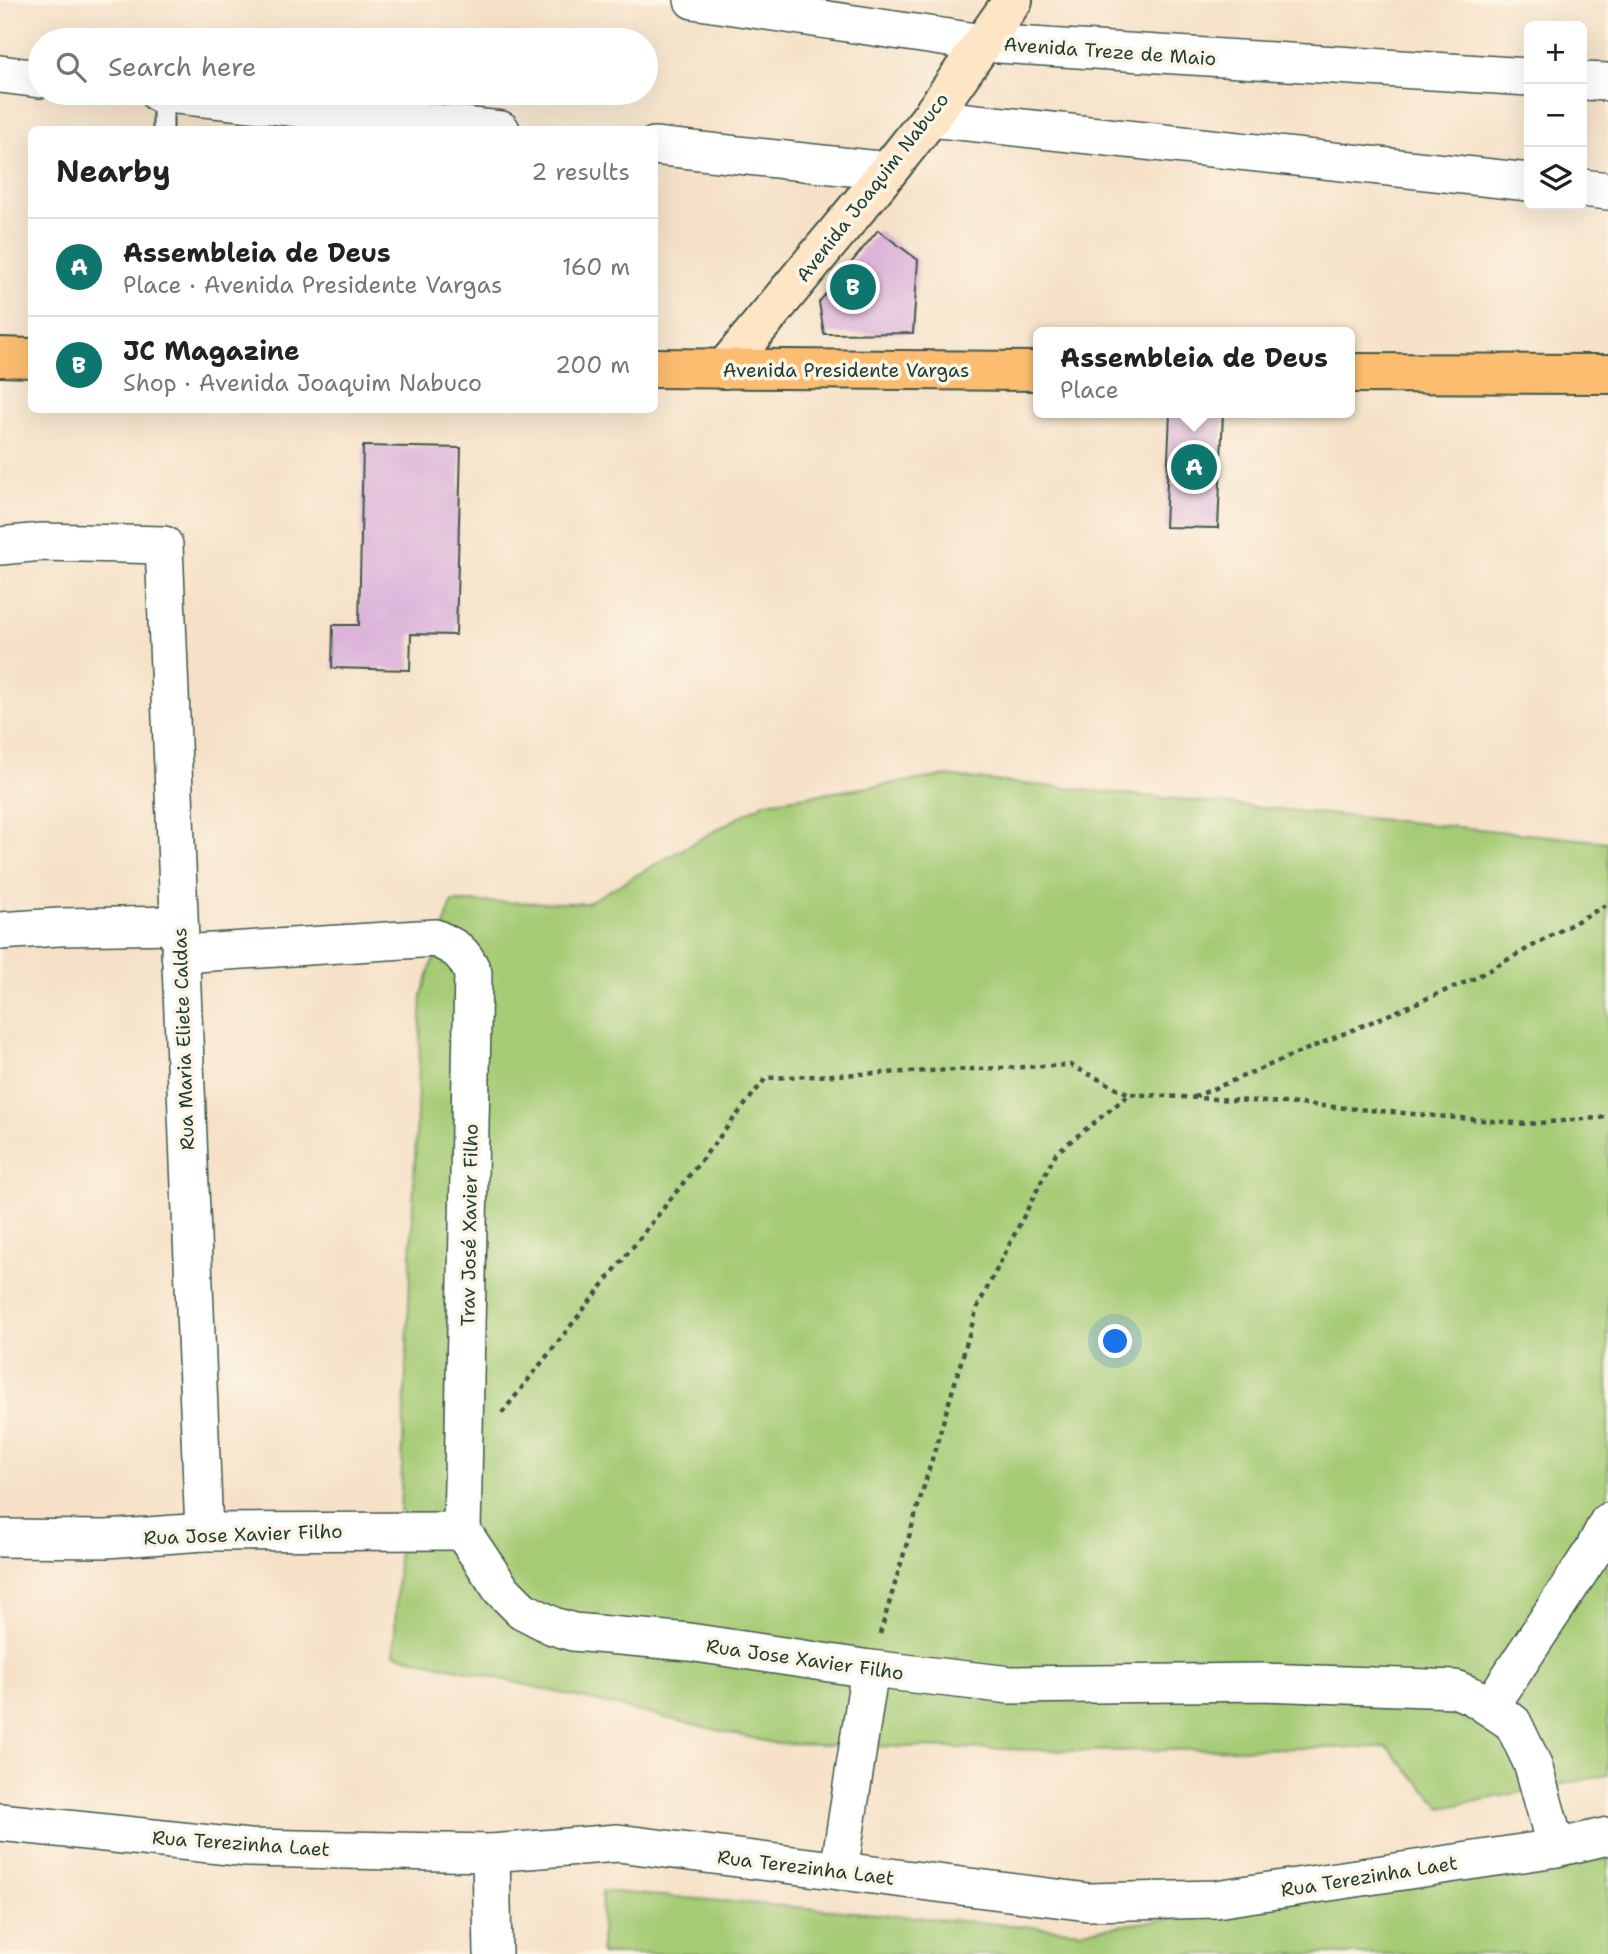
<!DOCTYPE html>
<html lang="en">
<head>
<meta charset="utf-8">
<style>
  :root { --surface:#fff; --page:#f6f6f6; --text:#222; --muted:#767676; --line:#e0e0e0; --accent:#0f766e }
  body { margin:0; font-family:"Shantell Sans",sans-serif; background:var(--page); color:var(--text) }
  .controls { position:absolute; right:21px; top:21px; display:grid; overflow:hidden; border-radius:10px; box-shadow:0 7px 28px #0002 }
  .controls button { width:63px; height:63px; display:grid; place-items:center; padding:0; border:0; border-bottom:2px solid var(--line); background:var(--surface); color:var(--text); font:35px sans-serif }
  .you { position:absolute; left:1116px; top:1342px; width:24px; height:24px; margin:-18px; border:5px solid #fff; border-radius:50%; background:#1a73e8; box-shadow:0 0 0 10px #1a73e833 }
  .badge { display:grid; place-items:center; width:46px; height:46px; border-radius:50%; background:var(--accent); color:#fff; font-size:23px; font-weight:700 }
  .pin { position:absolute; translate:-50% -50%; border:4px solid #fff; box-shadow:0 2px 7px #0006 }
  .popup { position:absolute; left:1033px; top:327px; width:322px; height:91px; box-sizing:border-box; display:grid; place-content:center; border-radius:10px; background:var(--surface); filter:drop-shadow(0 2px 5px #0005); font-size:23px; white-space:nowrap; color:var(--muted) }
  .popup b { font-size:26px; color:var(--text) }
  .popup::after { content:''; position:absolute; left:50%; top:100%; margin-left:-14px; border:14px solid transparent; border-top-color:var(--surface) }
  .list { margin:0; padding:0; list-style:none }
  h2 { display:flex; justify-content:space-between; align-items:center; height:91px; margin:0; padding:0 28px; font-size:30px }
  h2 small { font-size:23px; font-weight:400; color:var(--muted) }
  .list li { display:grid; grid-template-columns:46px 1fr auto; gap:21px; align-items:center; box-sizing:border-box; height:98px; padding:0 28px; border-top:2px solid var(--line) }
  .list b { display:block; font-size:26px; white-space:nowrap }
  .list p { margin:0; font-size:23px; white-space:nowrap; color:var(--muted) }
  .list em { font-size:23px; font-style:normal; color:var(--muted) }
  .icon { flex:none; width:38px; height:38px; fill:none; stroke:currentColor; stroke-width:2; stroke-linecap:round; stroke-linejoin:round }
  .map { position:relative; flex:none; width:1608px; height:1954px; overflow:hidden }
  .search { position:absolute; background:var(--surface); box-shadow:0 7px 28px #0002; left:28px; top:28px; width:630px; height:77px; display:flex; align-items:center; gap:18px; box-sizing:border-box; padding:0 24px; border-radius:38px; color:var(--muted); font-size:26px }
  .panel { position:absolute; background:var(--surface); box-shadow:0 7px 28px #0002; left:28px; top:126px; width:630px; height:287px; border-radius:10px }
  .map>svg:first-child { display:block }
  .green { fill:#a5cb75; stroke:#628454; stroke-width:2 }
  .building { fill:#dbb3da }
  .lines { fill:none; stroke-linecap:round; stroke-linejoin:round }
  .service-casing { stroke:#3f564a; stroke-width:23 }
  .minor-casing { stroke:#3f564a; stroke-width:40 }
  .secondary-casing { stroke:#3f564a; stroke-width:42 }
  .primary-casing { stroke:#3f564a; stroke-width:42 }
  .path { stroke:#3f564a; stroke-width:4.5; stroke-dasharray:5 5; stroke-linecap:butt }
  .service { stroke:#fff; stroke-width:19 }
  .minor { stroke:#fff; stroke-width:37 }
  .secondary { stroke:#fee5c5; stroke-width:38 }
  .primary { stroke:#fcbd6f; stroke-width:38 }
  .labels { text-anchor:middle; stroke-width:7; stroke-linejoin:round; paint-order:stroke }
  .street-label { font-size:19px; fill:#1f3d34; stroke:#fcf5e5 }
</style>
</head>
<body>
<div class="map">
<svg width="1608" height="1954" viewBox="0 0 1608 1954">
  <rect width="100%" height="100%" fill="#fcf5e5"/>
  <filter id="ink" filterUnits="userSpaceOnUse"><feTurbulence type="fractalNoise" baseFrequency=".0143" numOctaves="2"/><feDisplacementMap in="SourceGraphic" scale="14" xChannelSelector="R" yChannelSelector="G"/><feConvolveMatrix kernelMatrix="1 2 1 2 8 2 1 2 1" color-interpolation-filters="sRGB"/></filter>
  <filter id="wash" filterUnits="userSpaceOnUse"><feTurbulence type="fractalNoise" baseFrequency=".00686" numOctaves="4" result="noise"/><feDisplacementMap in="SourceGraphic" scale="28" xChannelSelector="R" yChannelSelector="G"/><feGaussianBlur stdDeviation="1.57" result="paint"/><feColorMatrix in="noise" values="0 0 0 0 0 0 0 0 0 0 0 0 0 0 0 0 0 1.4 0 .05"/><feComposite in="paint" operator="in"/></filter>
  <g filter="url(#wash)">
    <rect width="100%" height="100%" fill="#f6e1c8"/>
    <g class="green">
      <path d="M945,776l663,66v933l-166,33 -55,-61 -299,4 -311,-7 -383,-90 28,-660 30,-92 135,1 179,-101z"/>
      <path d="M1608,1855v99h-1007l1,-63 479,40 227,-31z"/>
    </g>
    <g id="blocks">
      <g class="building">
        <path d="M878,230l40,30 -5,73 -89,1 -5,-32z"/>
        <path d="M1170,413h53l-5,115 -53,-1z"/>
        <path d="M363,446l98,2 -5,187 -45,-1 -1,36 -78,-2 1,-43h26z"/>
      </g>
    </g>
  </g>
  <g filter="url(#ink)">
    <use href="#blocks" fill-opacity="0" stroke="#3f564a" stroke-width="2"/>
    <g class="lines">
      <g class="service-casing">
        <path id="service" d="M163,130v-37"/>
      </g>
      <g class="minor-casing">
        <g id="minor">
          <path d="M693,0l289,43 547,34"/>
          <path d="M0,74l40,5"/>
          <path d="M1582,81l26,1"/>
          <path d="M158,93l343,37"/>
          <path d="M930,118l599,64"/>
          <path d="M654,146l234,25"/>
          <path d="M1582,188l26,3"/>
          <path d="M0,546l42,-4 122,3 40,987"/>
          <path d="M0,931l59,-4 120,-2"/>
          <path d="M180,954l255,-16c22,10 28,13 38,35l-11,558"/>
          <path d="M462,1531l39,58 21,21 31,16 20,6 116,10 181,27 140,16 253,-3 192,7 19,8 39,26 20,42 23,83"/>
          <path d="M0,1538l106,1 98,-7 258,-1"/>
          <path d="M1490,1707l103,-156 15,-29"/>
          <path d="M0,1822l248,26 243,5 127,-10 470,59 128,-3 340,-51 52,-12"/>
          <path d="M491,1853l2,101"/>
          <path d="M839,1871l31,-202"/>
        </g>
      </g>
      <g class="secondary-casing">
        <path id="secondary" d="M724,369l164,-198 42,-53 83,-118"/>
      </g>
      <g class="primary-casing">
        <g id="primary">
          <path d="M0,357l32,1"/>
          <path d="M654,368l384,3"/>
          <path d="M1350,373l258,1"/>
        </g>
      </g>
      <g class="path">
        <path d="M1194,1097l279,-118 135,-75"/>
        <path d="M502,1413l264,-335 304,-13 59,29"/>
        <path d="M880,1634l97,-326 79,-155 74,-59 171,10 226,20 81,-7"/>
      </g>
      <use href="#service" class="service"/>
      <use href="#minor" class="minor"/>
      <use href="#secondary" class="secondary"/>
      <use href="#primary" class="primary"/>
    </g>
  </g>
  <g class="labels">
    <g class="street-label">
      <text transform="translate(1110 51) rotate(4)" y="7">Avenida Treze de Maio</text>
      <text transform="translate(872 187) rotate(-52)" y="7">Avenida Joaquim Nabuco</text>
      <text x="846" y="377">Avenida Presidente Vargas</text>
      <text transform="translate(183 1039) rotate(-92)" y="7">Rua Maria Eliete Caldas</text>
      <text transform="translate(469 1225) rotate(-89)" y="7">Trav José Xavier Filho</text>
      <text transform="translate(243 1534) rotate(-2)" y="7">Rua Jose Xavier Filho</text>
      <text transform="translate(805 1659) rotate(8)" y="7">Rua Jose Xavier Filho</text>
      <text transform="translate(241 1843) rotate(4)" y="7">Rua Terezinha Laet</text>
      <text transform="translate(806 1867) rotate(7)" y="7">Rua Terezinha Laet</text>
      <text transform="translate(1369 1876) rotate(-9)" y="7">Rua Terezinha Laet</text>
    </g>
  </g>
</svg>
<div class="controls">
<button>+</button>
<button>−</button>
<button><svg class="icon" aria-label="layers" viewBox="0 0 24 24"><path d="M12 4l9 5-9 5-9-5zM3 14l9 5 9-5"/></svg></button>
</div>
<div class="you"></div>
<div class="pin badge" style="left:1194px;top:467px">A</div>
<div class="popup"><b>Assembleia de Deus</b>Place</div>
<div class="pin badge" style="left:853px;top:287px">B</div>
<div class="search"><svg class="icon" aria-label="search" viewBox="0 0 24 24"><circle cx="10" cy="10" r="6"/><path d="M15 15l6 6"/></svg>Search here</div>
<section class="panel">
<h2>Nearby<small>2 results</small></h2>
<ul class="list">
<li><span class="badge">A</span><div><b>Assembleia de Deus</b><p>Place · Avenida Presidente Vargas</p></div><em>160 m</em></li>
<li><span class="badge">B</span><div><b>JC Magazine</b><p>Shop · Avenida Joaquim Nabuco</p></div><em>200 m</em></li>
</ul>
</section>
</div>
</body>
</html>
